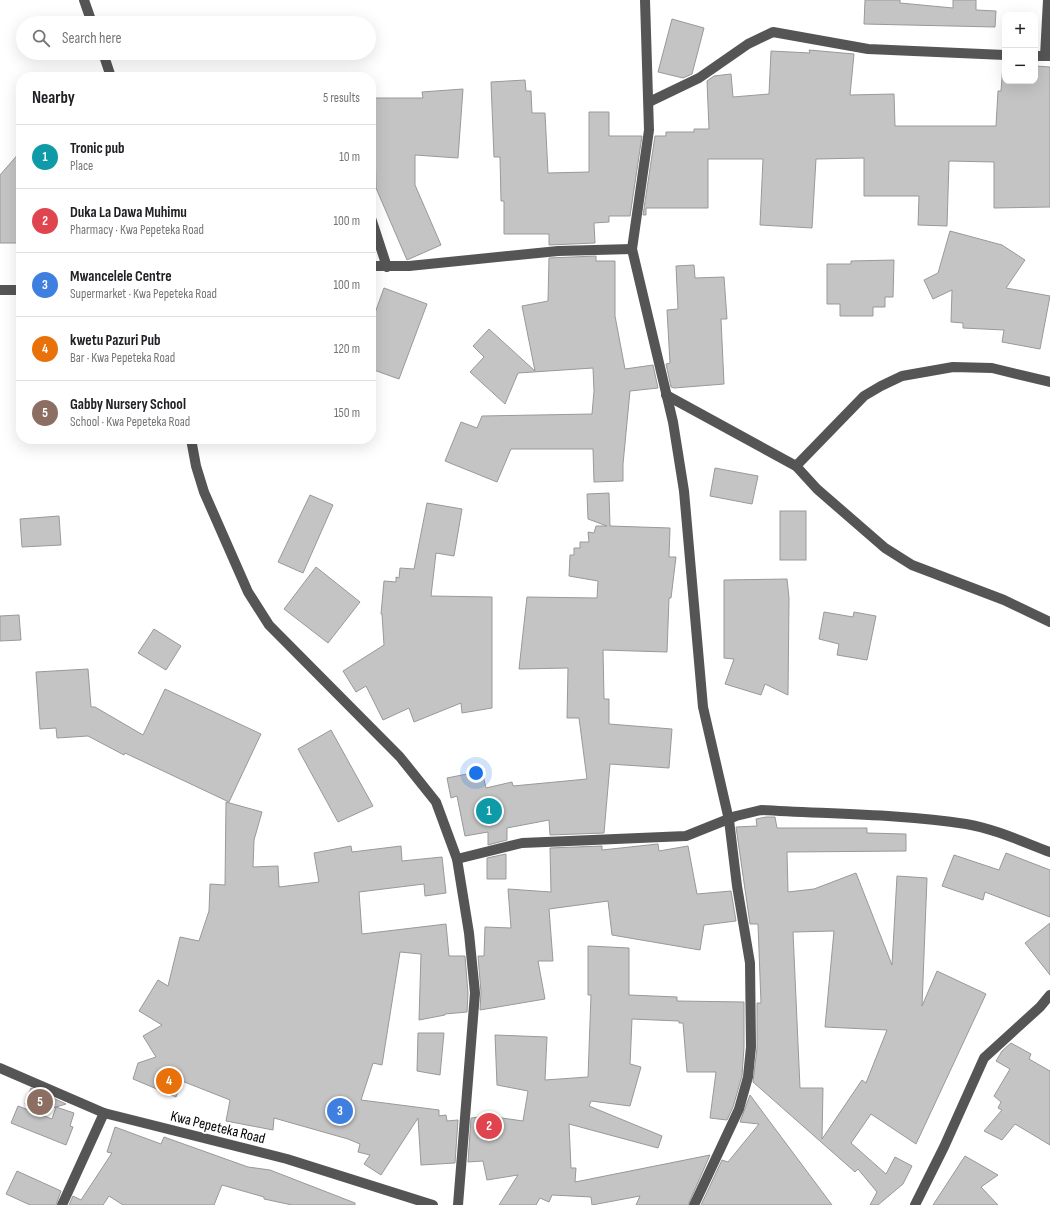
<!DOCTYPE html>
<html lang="en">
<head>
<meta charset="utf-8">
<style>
  :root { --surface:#fff; --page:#f6f6f6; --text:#202124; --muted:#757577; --line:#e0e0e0; --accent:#d93025 }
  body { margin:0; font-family:"Sofia Sans Condensed",sans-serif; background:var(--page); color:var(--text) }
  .controls { position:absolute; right:12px; top:12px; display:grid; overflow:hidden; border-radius:8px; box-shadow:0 4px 16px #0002 }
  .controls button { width:36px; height:36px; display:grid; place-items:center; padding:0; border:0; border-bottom:1px solid var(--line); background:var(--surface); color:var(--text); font:20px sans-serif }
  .you { position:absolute; left:476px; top:773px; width:14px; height:14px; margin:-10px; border:3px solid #fff; border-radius:50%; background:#1a73e8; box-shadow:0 0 0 6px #1a73e833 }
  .badge { display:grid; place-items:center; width:26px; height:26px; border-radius:50%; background:var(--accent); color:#fff; font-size:13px; font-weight:700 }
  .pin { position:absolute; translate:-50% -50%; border:2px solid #fff; box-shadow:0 1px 4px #0006 }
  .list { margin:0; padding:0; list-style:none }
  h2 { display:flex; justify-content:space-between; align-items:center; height:52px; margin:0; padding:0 16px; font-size:17px }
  h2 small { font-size:13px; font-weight:400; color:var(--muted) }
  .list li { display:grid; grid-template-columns:26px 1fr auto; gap:12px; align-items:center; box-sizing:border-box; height:64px; padding:0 16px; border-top:1px solid var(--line) }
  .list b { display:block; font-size:15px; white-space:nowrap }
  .list p { margin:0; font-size:13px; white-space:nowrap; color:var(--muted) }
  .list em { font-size:13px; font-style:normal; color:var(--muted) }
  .icon { flex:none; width:22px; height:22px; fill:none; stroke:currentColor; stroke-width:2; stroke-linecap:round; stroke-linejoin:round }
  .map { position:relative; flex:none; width:1050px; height:1205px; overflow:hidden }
  .search { position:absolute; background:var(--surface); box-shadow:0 4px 16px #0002; left:16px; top:16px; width:360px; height:44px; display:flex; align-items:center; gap:10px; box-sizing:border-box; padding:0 14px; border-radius:22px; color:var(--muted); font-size:15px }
  .panel { position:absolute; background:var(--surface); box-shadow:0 4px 16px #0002; left:16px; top:72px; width:360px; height:372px; border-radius:16px }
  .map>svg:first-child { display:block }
  .building { fill:#c4c4c4; stroke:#999; fill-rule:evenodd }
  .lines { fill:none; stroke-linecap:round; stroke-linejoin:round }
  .minor { stroke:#555; stroke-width:10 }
  .labels { text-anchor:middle; stroke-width:4; stroke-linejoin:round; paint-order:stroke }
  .street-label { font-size:15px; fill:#000; stroke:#fff }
</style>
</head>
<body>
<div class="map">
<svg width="1050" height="1205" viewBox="0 0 1050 1205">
  <rect width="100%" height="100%" fill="#fff"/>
  <g class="building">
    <path d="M865,0h35v3l53,5v-8h23v10l20,1 -1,16 -131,-3z"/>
    <path d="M672,19l32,9 -12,46 -9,4 -25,-6z"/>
    <path d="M809,50l45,4 -4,41 44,-1 1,32h101l2,-35h3l2,-26h2v16h30v-15l15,1v140l-56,1v-46l-45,-1 -2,65 -29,-1 1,-29h-55v-38l-48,1 -4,69 -52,-3 3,-66h-55v49h-62v7h-3l12,-79h11v-4h28v-3h15l-2,-48 7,-5 17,-2 2,23 36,-3 2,-43 39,2z"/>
    <path d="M525,80l1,11h5l1,22h13l3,60 41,-1v-60h20v24h33l-12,80h-21v6l-15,1 1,20 -46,2v-11h-45v-33h-3l-1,-44h-6l-3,-75z"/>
    <path d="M463,89l-5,69 -43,-3v30l26,60 -34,15 -31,-72 -1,-44h-3l-1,-11v-28h3v-7h49l-1,-6z"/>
    <path d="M21,151v92h-21v-68z"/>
    <path d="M950,231l52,14 23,15 -19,28 44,8 -10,53 -38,-7 2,-12 -41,-2v-5l-12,-1 1,-32 -19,9 -9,-19 14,-7z"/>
    <path d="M596,256v5h19v55l10,53 28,-4 5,23 -28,3 -7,73v17l-29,1 -1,-33h-82l-14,33 -52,-21 16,-39 16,6 5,-12 110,-2 2,-23 -1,-23 -75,5 -13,31 -35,-32 14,-15 -11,-11 16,-17 46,42 -13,-65 26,-5 1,-43z"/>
    <path d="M894,260l-1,37h-8v10h-12v9h-33v-12h-13v-40h24v-3z"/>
    <path d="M694,265l1,13 29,-1 3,42h-6l3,65 -50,4 -3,-1 -5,-23 4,-1 -3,-53 11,-1 -2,-43z"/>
    <path d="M384,288l43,16 -28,75 -28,-10v-45z"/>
    <path d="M715,468l43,8 -6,28 -42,-8z"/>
    <path d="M609,493l1,33 60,2 -1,29h7l-5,41h-2l-2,54 -64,-2 1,49h5v25l63,5 -3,39 -59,-4 -6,69 -54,2 -1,-15 -42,8v12l-19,5v-13l-23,4 -8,-40 -6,2 -4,-20 35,-7 4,17 26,-6 1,4 74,-7 -8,-61h-12l1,-50 -49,1 8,-72 70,1 1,-17 -29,-5 1,-21h4v-7h6v-6h9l-1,-10 6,1 2,-7h11l-19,-7 -1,-25z"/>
    <path d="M310,495l23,10 -30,68 -25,-11z"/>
    <path d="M427,503l35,6 -8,47 -18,-3 -5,43 61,1v111l-30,5 -1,-10 -47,19 -5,-14 -26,12 -17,-34 -10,6 -13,-21 41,-26 -2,-31h-1l3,-33 12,1v-5l3,1 1,-10 14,1z"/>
    <rect x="780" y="511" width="26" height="49"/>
    <path d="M59,516l2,29 -39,2 -2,-28z"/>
    <path d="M316,567l44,35 -32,41 -44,-34z"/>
    <path d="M787,579l2,19 -1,97 -23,-11 -4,11 -36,-11 9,-25 -10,-1v-78z"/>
    <path d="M824,612l29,5 1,-5 22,4 -9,44 -30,-5 2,-11 -20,-5z"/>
    <path d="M19,615l2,25 -21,1v-25z"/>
    <path d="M154,629l27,17 -15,24 -28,-17z"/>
    <path d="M88,669l3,38h4l48,28 22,-46 96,45 -32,68 -104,-49 -1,2 -36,-19 -31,2 -1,-10 -16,1 -4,-57z"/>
    <path d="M331,730l42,76 -35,16 -40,-73z"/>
    <path d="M226,802l36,10 -8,28 -1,27 25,-1 1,21 40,-5 -5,-29 37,-7 1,6 49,-6 1,15 40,-4 4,36 -21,3 -1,-12 -65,8 3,42 84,-10 3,32h16l3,37 -1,19 -22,2v1l-26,5 2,-66 -21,-2 -18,113 -9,-2 -12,37 78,10v6l7,-1 1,6 11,-1 -3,43 -34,2 -3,-47 -37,57 -17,-11 6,-9 -12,-3 2,-8 -12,-5 -74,-21 -1,12 -47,-9 4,-21 -48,-19 -6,16 -43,-18 5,-16 18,-6 -13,-21 19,-11 -23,-14 19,-31 10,6 12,-49 19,4 10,-30 1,-27 15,1z"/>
    <path d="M766,817h9l2,11h90v5l39,1v17l-119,1 1,40 26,-3 42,-16 36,92 5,-89 30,2 -5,128 15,-35 49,23 -70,150 -45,-30 -20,29 35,31 9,-17 17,9 -9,18 -25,21h-8l7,-13 -19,-23 -3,3 -102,-90 4,-34v-45h4l-3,-79h-8l-14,-97 21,-1 -1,-7zM834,931l-9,96 62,3 -21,53 -4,-3 -40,59 1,-51h-23l-7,-156z"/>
    <path d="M658,844l1,7 29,-5 9,48 34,-3 5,30 -32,4 -4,25 -88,-15 -4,-34 -59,8 4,52h-15l7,38 -65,11 1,-18 -3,-36h6l1,-29 26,1 -3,-39 43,3 -1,-44 52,-2v4z"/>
    <path d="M1006,853l44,17v47l-65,-25 -2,8 -41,-14 12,-31 45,15z"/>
    <path d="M506,854v25h-19v-21z"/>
    <path d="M1050,923v52l-25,-32z"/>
    <path d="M588,946l41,2v47l48,2v4l67,1v45l-2,29 -9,31 -6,13 -17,-2 6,-46h-29l-4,-49h-4v-2l-47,-2 -2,45 11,3 -11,39 -39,-5 -2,5 73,30 -4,12 -89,-24 2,44h5l-1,14 135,-27 -22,50h-52l4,-9 -48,9 -1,-8 -39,-2 -3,7 -9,-4 -4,7h-37l19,-30 -31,5 -4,-19 -15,1 3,-44 17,-2 35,5 5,-30 -31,-6 -2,-50 52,2 -2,43 43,-3 3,-82h-3z"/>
    <path d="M418,1033h26l-4,42 -23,-4z"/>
    <path d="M1011,1043l20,11 -2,5 21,12v74l-35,-21 -13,16 -18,-9 18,-21 -4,-2 3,-6 -7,-6 16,-27 -14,-8 6,-10z"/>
    <path d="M31,1088l35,16 -23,7 -18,-7z"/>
    <path d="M750,1095l23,31 59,79h-131l21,-45 6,2 31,-38 -19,-2z"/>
    <path d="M18,1106l34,13 4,-12 18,6 -4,13 3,1 -7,18 -55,-22z"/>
    <path d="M115,1127l46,17 3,-7 84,30 22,3 85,33v2h-63l-28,-6v-2l-42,-12 -8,20h-91l-14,-9 -6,9h-34l4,-9 8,4 31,-47 -5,-1z"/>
    <path d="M965,1156l33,19 -17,12 17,18h-65z"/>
    <path d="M17,1171l44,20 -5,14h-26l-24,-11z"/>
  </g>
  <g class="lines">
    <g class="minor">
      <path d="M84,0l8,23"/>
      <path d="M645,0l4,130 -17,119 41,173 11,69 19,216 26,113 8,66 13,77 1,84 -3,30 -9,32 -45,96"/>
      <path d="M103,53l8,24"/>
      <path d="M1035,56h15"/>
      <path d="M1045,56l3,-56"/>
      <path d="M649,102l50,-24 49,-34 25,-12 95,17 137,6"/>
      <path d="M371,218l16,49"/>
      <path d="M371,266h38l149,-15 74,-2"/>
      <path d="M0,290h21"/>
      <path d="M666,395l130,71 21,23 68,59 27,17 92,35 46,22"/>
      <path d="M191,439l5,27 8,26 44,100 21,33 131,132 36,45 21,57 12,74 6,60 -17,212"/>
      <path d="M796,466l68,-70 17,-10 21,-10 51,-9 39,1 58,14"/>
      <path d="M457,859l65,-16 164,-7 50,-20 25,-6c66,4 140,4 205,14 29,5 57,18 84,28"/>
      <path d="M0,1068l104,45 183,46 146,46"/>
      <path d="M62,1205l42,-92"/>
      <path d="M915,1205l29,-58 40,-89 56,-51 10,-12"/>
    </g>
  </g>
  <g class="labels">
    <g class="street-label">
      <text transform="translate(218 1127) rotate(14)" y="5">Kwa Pepeteka Road</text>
    </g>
  </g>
</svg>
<div class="controls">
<button>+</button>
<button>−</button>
</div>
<div class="you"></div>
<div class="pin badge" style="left:489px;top:811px;background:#0f9aa8">1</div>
<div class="pin badge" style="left:489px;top:1126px;background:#e0444e">2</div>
<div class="pin badge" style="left:340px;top:1111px;background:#3f7fe0">3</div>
<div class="pin badge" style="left:169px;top:1081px;background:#e8710a">4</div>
<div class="pin badge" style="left:40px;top:1102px;background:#8d6e63">5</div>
<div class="search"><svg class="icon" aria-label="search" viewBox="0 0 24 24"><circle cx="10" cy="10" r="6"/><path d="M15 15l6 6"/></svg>Search here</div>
<section class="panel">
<h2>Nearby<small>5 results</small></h2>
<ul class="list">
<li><span class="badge" style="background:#0f9aa8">1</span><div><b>Tronic pub</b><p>Place</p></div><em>10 m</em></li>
<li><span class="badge" style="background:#e0444e">2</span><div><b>Duka La Dawa Muhimu</b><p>Pharmacy · Kwa Pepeteka Road</p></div><em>100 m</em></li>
<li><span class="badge" style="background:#3f7fe0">3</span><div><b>Mwancelele Centre</b><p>Supermarket · Kwa Pepeteka Road</p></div><em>100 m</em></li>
<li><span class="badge" style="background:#e8710a">4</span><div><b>kwetu Pazuri Pub</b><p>Bar · Kwa Pepeteka Road</p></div><em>120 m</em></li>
<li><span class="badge" style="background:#8d6e63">5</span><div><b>Gabby Nursery School</b><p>School · Kwa Pepeteka Road</p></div><em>150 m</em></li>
</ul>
</section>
</div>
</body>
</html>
